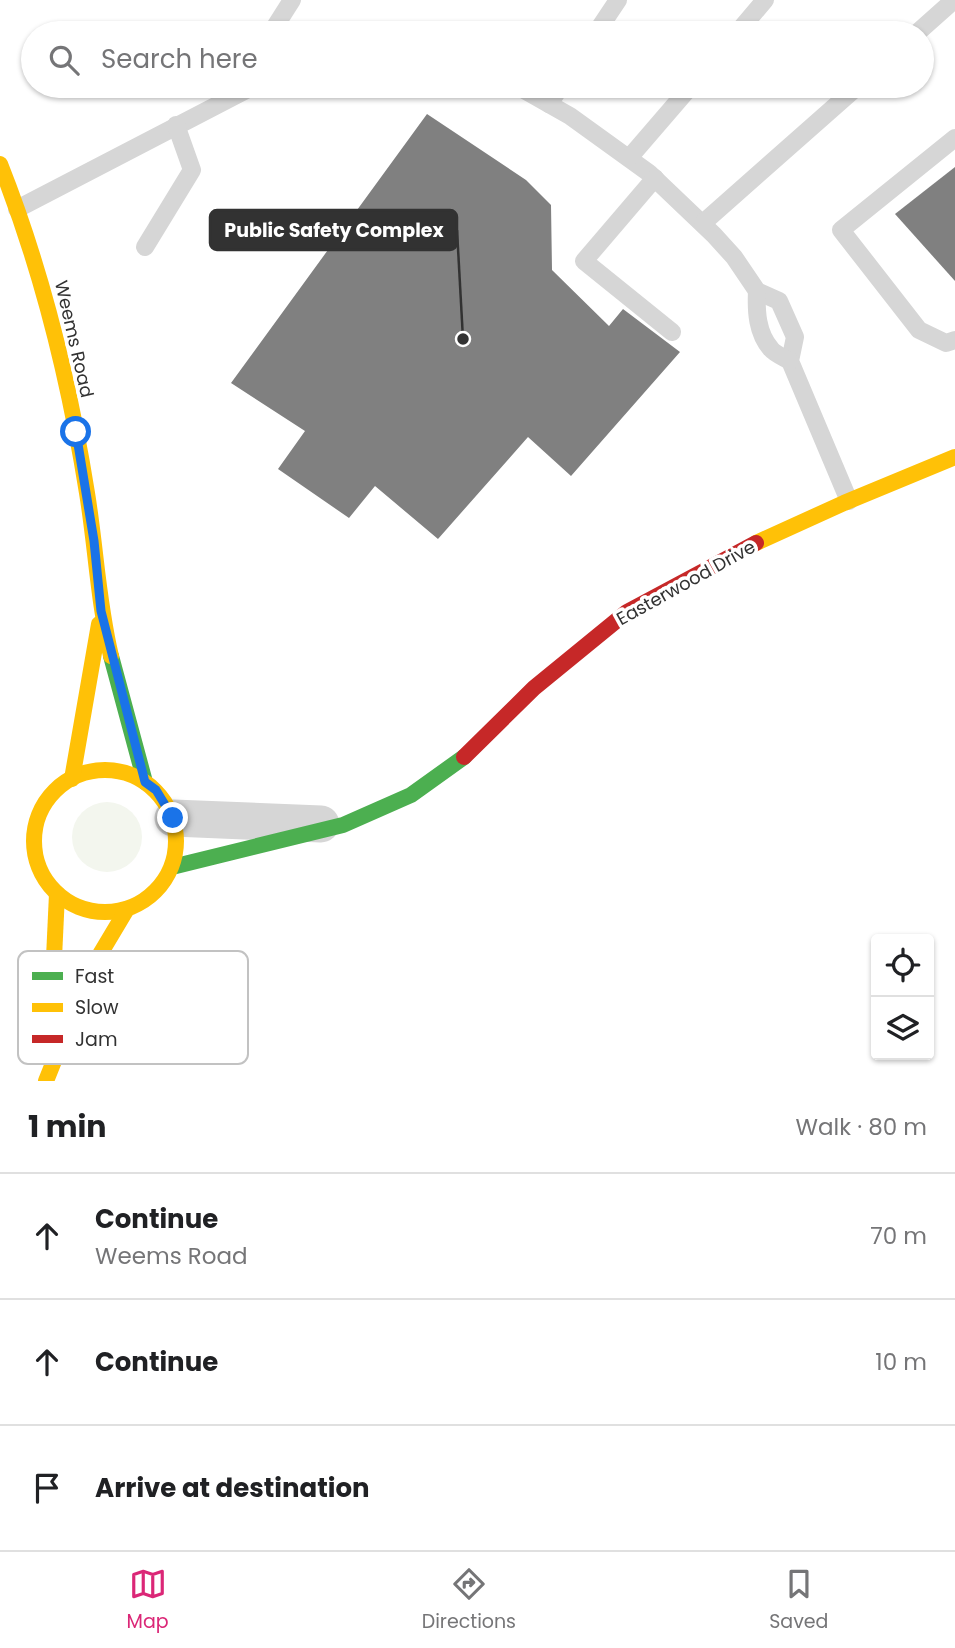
<!DOCTYPE html>
<html lang="en">
<head>
<meta charset="utf-8">
<style>
  :root { --surface:#fff; --page:#f2f2f2; --text:#202124; --muted:#757577; --line:#e0e0e0; --accent:#db2777 }
  body { margin:0; font-family:Poppins,sans-serif; background:var(--page); color:var(--text) }
  .controls { position:absolute; right:21px; bottom:21px; display:grid; overflow:hidden; border-radius:7px; box-shadow:0 2px 5px #0004 }
  .controls button { width:63px; height:63px; display:grid; place-items:center; padding:0; border:0; border-bottom:2px solid var(--line); background:var(--surface); color:var(--text); font:35px sans-serif }
  .stop { position:absolute; width:21px; height:21px; margin:-16px; border:5px solid #1a73e8; border-radius:50%; background:#fff }
  .stop.end { background:#1a73e8; border-color:#fff; box-shadow:0 2px 7px #0008 }
  .list { margin:0; padding:0; list-style:none }
  h2 { display:flex; justify-content:space-between; align-items:center; height:91px; margin:0; padding:0 28px; font-size:30px }
  h2 small { font-size:23px; font-weight:400; color:var(--muted) }
  .list li { display:grid; grid-template-columns:46px 1fr auto; gap:21px; align-items:center; box-sizing:border-box; height:126px; padding:0 28px; border-top:2px solid var(--line) }
  .list b { display:block; font-size:26px; white-space:nowrap }
  .list p { margin:0; font-size:23px; white-space:nowrap; color:var(--muted) }
  .list em { font-size:23px; font-style:normal; color:var(--muted) }
  .icon { flex:none; width:38px; height:38px; fill:none; stroke:currentColor; stroke-width:2; stroke-linecap:round; stroke-linejoin:round }
  .map { position:relative; flex:none; width:955px; height:1081px; overflow:hidden }
  .search { position:absolute; background:var(--surface); box-shadow:0 2px 5px #0004; left:21px; right:21px; top:21px; height:77px; display:flex; align-items:center; gap:18px; box-sizing:border-box; padding:0 24px; border-radius:38px; color:var(--muted); font-size:26px }
  .sheet { height:469px; background:var(--surface) }
  nav { display:flex; justify-content:space-around; align-items:center; box-sizing:border-box; height:98px; border-top:2px solid var(--line); background:var(--surface); font-size:19px; color:var(--muted) }
  nav a { display:grid; justify-items:center; gap:4px }
  nav .on { color:var(--accent) }
  .map>svg:first-child { display:block }
  .green { fill:#f3f6ee }
  .building { fill:#808080 }
  .lines { fill:none; stroke-linecap:round; stroke-linejoin:round }
  .lane { stroke:#d6d6d6; stroke-width:18 }
  .street { stroke:#d6d6d6; stroke-width:37 }
  .fast { stroke:#4caf50; stroke-width:16 }
  .slow { stroke:#ffc107; stroke-width:16 }
  .jam { stroke:#c62828; stroke-width:16 }
  .route { stroke:#1a73e8; stroke-width:9 }
  .labels { text-anchor:middle; stroke-width:7; stroke-linejoin:round; paint-order:stroke }
  .street-label { font-size:18px; fill:#323232; stroke:#fff }
  .key { fill:#fff; stroke:#c2c2c2; stroke-width:2 }
  .key-label { font-size:19px; fill:#323232 }
  .leader { fill:none; stroke:#323232; stroke-width:2.5 }
  .callout-dot { fill:#323232; stroke:#fff; stroke-width:2.5 }
  .callout { fill:#323232; stroke:#323232; stroke-width:2.5 }
  .callout-label { font-size:19px; text-anchor:middle; font-weight:bold; fill:#fff }
</style>
</head>
<body>
<div class="map">
<svg width="955" height="1081" viewBox="0 0 955 1081">
  <rect width="100%" height="100%" fill="#fff"/>
  <circle class="green" cx="107" cy="837" r="35"/>
  <g class="building">
    <path d="M427,114l99,66 25,25 1,65 57,56 14,-17 57,43 -109,124 -43,-39 -90,102 -63,-53 -26,32 -71,-49 27,-38 -74,-48z"/>
    <path d="M955,167v114l-60,-67z"/>
  </g>
  <g class="lines">
    <g class="lane">
      <path d="M271,33l21,-33"/>
      <path d="M596,33l22,-33"/>
      <path d="M737,33l28,-33"/>
      <path d="M917,33l37,-33"/>
      <path d="M517,86l53,30 79,57 65,62 20,22 23,34 22,10 16,36 -5,24 59,140"/>
      <path d="M549,104l12,-18"/>
      <path d="M955,138l-114,92 78,100 27,13 9,-3"/>
      <path d="M629,158l62,-72"/>
      <path d="M655,178l-71,83 88,71"/>
      <path d="M17,209l237,-123"/>
      <path d="M703,223l155,-137"/>
      <path d="M145,247l47,-77 -16,-45"/>
      <path d="M757,291c-1,20 0,42 14,58 4,5 14,9 19,12"/>
    </g>
    <path class="street" d="M173,818l148,6"/>
    <g class="fast">
      <path d="M111,656l34,126"/>
      <path d="M172,867l171,-42 68,-30 53,-38"/>
    </g>
    <g class="slow">
      <path d="M0,164c42,106 69,216 87,329 9,55 11,109 24,163"/>
      <path d="M756,543l88,-40 111,-46"/>
      <circle cx="105" cy="841" r="71"/>
      <path d="M72,779l27,-155"/>
      <path d="M50,1043l7,-149"/>
      <path d="M46,1081l44,-110 37,-62"/>
    </g>
    <path class="jam" d="M464,757l70,-69 93,-76 129,-69"/>
  </g>
  <g class="lines">
    <path class="route" d="M76,432l18,109 7,70 44,171 11,8 17,28"/>
  </g>
  <g class="labels">
    <g class="street-label">
      <text transform="translate(74 339) rotate(77)" y="6">Weems Road</text>
      <text transform="translate(686 583) rotate(-29)" y="6">Easterwood Drive</text>
    </g>
  </g>
  <rect x="18" y="951" width="230" height="113" rx="10" class="key"/>
  <rect x="32" y="972" width="31" height="8" fill="#4caf50"/>
  <rect x="32" y="1003" width="31" height="9" fill="#ffc107"/>
  <rect x="32" y="1035" width="31" height="8" fill="#c62828"/>
  <g class="key-label">
    <text x="75" y="983">Fast</text>
    <text x="75" y="1014">Slow</text>
    <text x="75" y="1046">Jam</text>
  </g>
  <path class="leader" d="M463 339L457 230"/>
  <circle class="callout-dot" cx="463" cy="339" r="7"/>
  <rect class="callout" x="210" y="210" width="247" height="40" rx="7"/>
  <g class="callout-label">
    <text x="334" y="237">Public Safety Complex</text>
  </g>
</svg>
<div class="controls">
<button><svg class="icon" aria-label="locate" viewBox="0 0 24 24"><circle cx="12" cy="12" r="6"/><path d="M12 2v4M12 18v4M2 12h4M18 12h4"/></svg></button>
<button><svg class="icon" aria-label="layers" viewBox="0 0 24 24"><path d="M12 4l9 5-9 5-9-5zM3 14l9 5 9-5"/></svg></button>
</div>
<div class="stop" style="left:76px;top:432px"></div>
<div class="stop end" style="left:173px;top:818px"></div>
<div class="search"><svg class="icon" aria-label="search" viewBox="0 0 24 24"><circle cx="10" cy="10" r="6"/><path d="M15 15l6 6"/></svg>Search here</div>
</div>
<section class="sheet">
<h2>1 min<small>Walk · 80 m</small></h2>
<ul class="list">
<li><svg class="icon" aria-label="ahead" viewBox="0 0 24 24"><path d="M12 20V5M6 11l6-6 6 6"/></svg><div><b>Continue</b><p>Weems Road</p></div><em>70 m</em></li>
<li><svg class="icon" aria-label="ahead" viewBox="0 0 24 24"><path d="M12 20V5M6 11l6-6 6 6"/></svg><div><b>Continue</b></div><em>10 m</em></li>
<li><svg class="icon" aria-label="arrive" viewBox="0 0 24 24"><path d="M6 21V4h12l-3 4 3 4H6"/></svg><div><b>Arrive at destination</b></div></li>
</ul>
</section>
<nav>
<a class="on"><svg class="icon" aria-label="map" viewBox="0 0 24 24"><path d="M3 6l6-2 6 2 6-2v14l-6 2-6-2-6 2zM9 4v14M15 6v14"/></svg>Map</a>
<a><svg class="icon" aria-label="directions" viewBox="0 0 24 24"><path d="M12 3l9 9-9 9-9-9zM9 14v-3h6M13 9l2 2-2 2"/></svg>Directions</a>
<a><svg class="icon" aria-label="saved" viewBox="0 0 24 24"><path d="M7 4h10v16l-5-4-5 4z"/></svg>Saved</a>
</nav>
</body>
</html>
